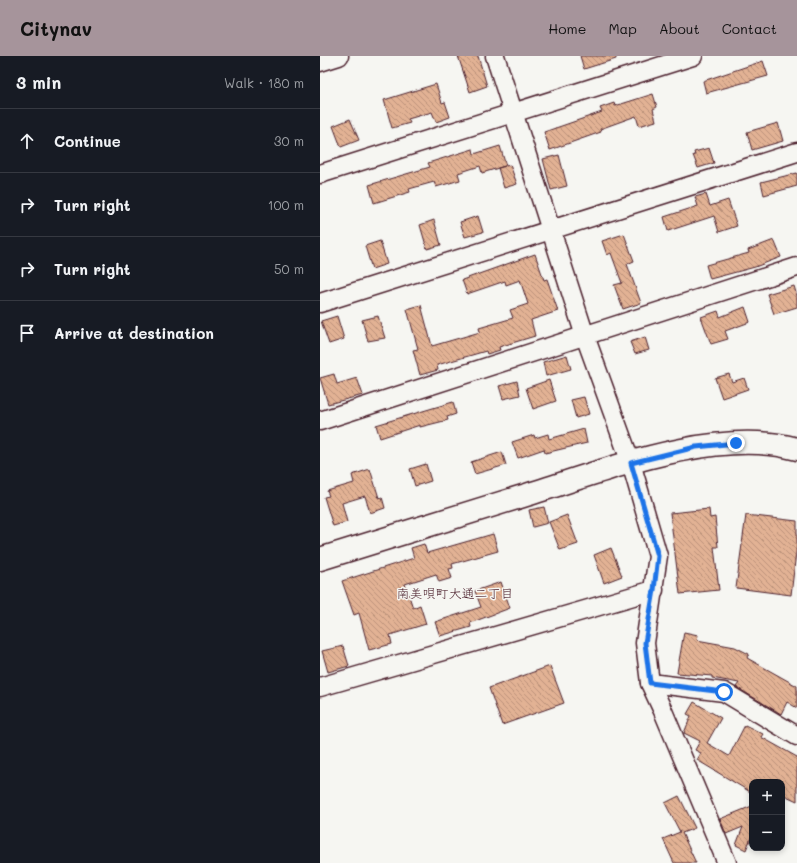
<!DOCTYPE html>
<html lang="en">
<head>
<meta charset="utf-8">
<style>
  :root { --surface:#171b24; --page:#242831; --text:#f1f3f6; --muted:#9ea1a6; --line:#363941; --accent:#a6949b }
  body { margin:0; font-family:Mali,"Klee One",sans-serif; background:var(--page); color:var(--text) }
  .controls { position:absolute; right:12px; bottom:12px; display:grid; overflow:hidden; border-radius:8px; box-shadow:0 2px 6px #0003 }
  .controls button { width:36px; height:36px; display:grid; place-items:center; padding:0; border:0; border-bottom:1px solid var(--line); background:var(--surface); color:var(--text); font:20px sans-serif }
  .stop { position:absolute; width:12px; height:12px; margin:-9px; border:3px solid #1a73e8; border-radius:50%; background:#fff }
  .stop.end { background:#1a73e8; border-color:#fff; box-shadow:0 1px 4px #0008 }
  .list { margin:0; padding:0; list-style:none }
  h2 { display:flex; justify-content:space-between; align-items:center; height:52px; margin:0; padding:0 16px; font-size:17px }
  h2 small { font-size:13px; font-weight:400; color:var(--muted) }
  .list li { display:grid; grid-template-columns:26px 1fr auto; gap:12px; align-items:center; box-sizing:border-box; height:64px; padding:0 16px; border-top:1px solid var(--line) }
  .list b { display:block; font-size:15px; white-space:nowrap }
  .list em { font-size:13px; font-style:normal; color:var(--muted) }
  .icon { flex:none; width:22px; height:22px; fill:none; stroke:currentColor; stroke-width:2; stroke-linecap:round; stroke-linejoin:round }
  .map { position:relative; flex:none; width:477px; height:807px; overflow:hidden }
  header { display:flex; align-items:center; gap:24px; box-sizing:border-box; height:56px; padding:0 20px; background:var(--accent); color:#111 }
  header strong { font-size:19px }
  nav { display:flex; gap:22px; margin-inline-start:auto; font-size:14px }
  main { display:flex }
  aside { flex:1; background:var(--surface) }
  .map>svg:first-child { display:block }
  .building { fill:url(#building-back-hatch); stroke:#4a1f2b }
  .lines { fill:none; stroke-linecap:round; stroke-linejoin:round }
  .minor-casing { stroke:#4a1f2b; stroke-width:21 }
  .tertiary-casing { stroke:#4a1f2b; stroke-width:25 }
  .minor { stroke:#f6f6f2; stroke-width:18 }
  .tertiary { stroke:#f6f6f2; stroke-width:22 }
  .route { stroke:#1a73e8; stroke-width:5 }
  .labels { text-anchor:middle; stroke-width:3; stroke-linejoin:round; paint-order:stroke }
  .neighbourhood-label { font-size:13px; fill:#4a1f2b; stroke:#f6f6f2 }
</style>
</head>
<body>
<header>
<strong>Citynav</strong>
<nav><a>Home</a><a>Map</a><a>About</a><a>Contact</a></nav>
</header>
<main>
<aside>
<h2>3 min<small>Walk · 180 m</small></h2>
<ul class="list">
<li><svg class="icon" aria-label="ahead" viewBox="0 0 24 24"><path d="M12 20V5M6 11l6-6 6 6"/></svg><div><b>Continue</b></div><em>30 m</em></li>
<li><svg class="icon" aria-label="right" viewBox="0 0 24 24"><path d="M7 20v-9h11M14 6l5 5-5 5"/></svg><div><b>Turn right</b></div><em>100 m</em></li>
<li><svg class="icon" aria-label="right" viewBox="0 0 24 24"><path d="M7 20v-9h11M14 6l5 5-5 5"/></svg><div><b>Turn right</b></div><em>50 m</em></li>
<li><svg class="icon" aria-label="arrive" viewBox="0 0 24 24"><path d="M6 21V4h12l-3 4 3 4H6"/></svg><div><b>Arrive at destination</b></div></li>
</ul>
</aside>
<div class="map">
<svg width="477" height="807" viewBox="0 0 477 807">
  <defs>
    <pattern id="building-back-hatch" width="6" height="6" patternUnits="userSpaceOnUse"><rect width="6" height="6" fill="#e2b294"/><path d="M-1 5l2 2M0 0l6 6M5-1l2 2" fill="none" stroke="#b99079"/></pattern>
  </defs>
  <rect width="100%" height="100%" fill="#f6f6f2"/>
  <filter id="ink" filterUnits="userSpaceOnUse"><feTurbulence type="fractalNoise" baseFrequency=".025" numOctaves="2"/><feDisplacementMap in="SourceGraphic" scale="8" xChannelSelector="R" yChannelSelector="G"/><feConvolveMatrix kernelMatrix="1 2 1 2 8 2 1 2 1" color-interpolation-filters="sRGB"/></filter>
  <g filter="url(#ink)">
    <g class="building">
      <path d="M138,0h20l9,30 -17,6z"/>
      <path d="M260,0h36v3l-32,10z"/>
      <path d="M443,5l5,15 -62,17 -3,-12z"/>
      <path d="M116,28l6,19 3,-1 5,15 -14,5 -4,-10 -24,7 2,4 -18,5 -8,-28z"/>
      <path d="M333,38l4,13 -4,2 3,12 -17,5 -3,-10 -36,13 1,3 -51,18 -6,-18 58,-20 -2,-4 14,-5 1,3z"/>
      <path d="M30,63l9,21 -18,7 -8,-21z"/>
      <path d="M458,67l5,18 -31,9 -5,-18z"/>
      <path d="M180,90l6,20 4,-1 7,19 -13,4 -6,-20 7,-2 -23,7 -2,-7 -22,7 2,7 -24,7 -2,-5 -25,7 1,3 -36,11 -5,-18 61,-18 -2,-4 45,-14 1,5z"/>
      <path d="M389,92l5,15 -16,5 -5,-13h2l-1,-3z"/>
      <path d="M239,99l8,31 -16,4 -8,-31z"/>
      <path d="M477,117v13l-33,9 -3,-13z"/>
      <path d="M386,138l4,12 18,-6 9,26 -18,6 -5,-16 -46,15 -4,-14 34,-11 -3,-9z"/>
      <path d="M158,160l5,16 -18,5 -5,-15z"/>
      <path d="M114,164l7,25 -14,4 -7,-24z"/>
      <path d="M304,178l10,27 -7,3 14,39 -18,6 -9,-24 8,-2 -11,-30 -4,2 -5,-14z"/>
      <path d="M454,184l7,17 -26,10 -45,12 -4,-14 43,-12 -1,-3z"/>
      <path d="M60,185l7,23 -15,5 -7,-23z"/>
      <path d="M215,198l9,26 3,-1 11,32 -27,9 4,16 -36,11 1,3 -13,4 -1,-3 -49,14 1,5 -18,5 -7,-25 5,-1 -11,-40 14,-4 11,41 48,-14 -1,-4 34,-10 -3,-8 18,-6 -8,-24 -14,5 -1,-4 -38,13 -5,-14z"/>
      <path d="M474,230l3,10v11l-23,7 -7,-20z"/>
      <path d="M425,251l5,15 -25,9 3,8 -17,5 -10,-27 17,-6 2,6z"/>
      <path d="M17,260l7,23 -15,5 -8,-23z"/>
      <path d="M58,260l7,22 -17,3 -6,-21z"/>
      <path d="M325,281l4,13 -14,4 -5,-12z"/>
      <path d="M247,299l4,14 -25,7 -3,-14z"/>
      <path d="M14,318l3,10 20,-6 6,17 -35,9 -8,-26z"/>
      <path d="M409,318l3,8 12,-4 4,11 -26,9 -7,-20z"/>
      <path d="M229,324l7,21 -23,8 -7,-21z"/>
      <path d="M197,325l3,14 -17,4 -4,-13z"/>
      <path d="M264,341l5,17 -13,4 -5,-18z"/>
      <path d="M133,346l3,12 -9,3 1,3 -28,7v-2l-40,13 -4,-13z"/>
      <path d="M264,373l3,14 -42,10 -1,-4 -26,9 -6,-16 22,-7 1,3 13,-4 1,5z"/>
      <path d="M182,396l4,13 -31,9 -4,-12z"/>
      <path d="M106,408l5,17 -16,5 -5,-17z"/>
      <path d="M50,413l9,29 3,-1 3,11 -15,5 -5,-17 -23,7 5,19 -14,4 -9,-29 5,-1 -2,-5 27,-8 -2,-8z"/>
      <path d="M224,451l4,16 -15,4 -4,-17z"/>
      <path d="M389,453l1,9 5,-1 3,30h-4l5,43 -39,4 -10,-81z"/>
      <path d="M247,459l11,29 -18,6 -11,-28z"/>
      <path d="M426,459l51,6v23l-6,51 -55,-7z"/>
      <path d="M173,478l5,17 -46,13 1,4 -4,1 3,9 -13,4 -3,-8 -31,10 8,24 7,-3 6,19 -36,11 2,9 -23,6 -10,-37 -5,2 -12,-34 72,-23 -3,-10 13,-4 3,9z"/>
      <path d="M291,492l11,28 -18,7 -10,-28z"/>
      <path d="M181,526l9,26 -40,15 1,4 -31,9 -5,-14 46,-15 -6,-16z"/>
      <path d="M364,576l14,3 -1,5 38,7 14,7 -2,4 50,28v22l-10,-6 -6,12 -45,-27 3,-4 -27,-5v-2l-35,-3z"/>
      <path d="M23,590l6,20 -21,6 -6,-21z"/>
      <path d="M230,610l14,37 -62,22 -13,-37z"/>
      <path d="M374,646l27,16 -14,25 22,13 16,-31 18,9 -2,3 36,20v44l-15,-7v-12h-30v11l-55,-33 4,-7 -6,-3 5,-9 -16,-8 7,-17 -4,-2z"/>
      <path d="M359,740l16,32 -13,5 14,30h-22l-11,-24 17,-7 -15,-29z"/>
      <path d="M432,750v29l-6,15 -10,-5 7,-18 -17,7 -6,-15z"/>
    </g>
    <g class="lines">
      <g class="minor-casing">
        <g id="minor">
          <path d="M175,0l90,280 46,127 27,93 -13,87 5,40 13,28 64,152"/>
          <path d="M0,6l19,-6"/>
          <path d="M0,118l373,-118"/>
          <path d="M0,247l477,-151"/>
          <path d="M0,365l477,-154"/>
          <path d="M330,627l74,9 73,44"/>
          <path d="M0,631l334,-97"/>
        </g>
      </g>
      <g class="tertiary-casing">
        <path id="tertiary" d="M0,503c68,-21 135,-42 203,-63 78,-24 193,-70 274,-47"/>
      </g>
      <use href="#minor" class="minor"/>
      <use href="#tertiary" class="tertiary"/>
    </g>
  </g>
  <g class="lines" filter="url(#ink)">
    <path class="route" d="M404,636l-74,-9 -5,-40 9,-53 4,-34 -27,-93 65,-16 40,-4"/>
  </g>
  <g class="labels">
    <g class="neighbourhood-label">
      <text x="135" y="542">南美唄町大通二丁目</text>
    </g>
  </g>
</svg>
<div class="controls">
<button>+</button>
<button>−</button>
</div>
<div class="stop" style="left:404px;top:636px"></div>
<div class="stop end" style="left:416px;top:387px"></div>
</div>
</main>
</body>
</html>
